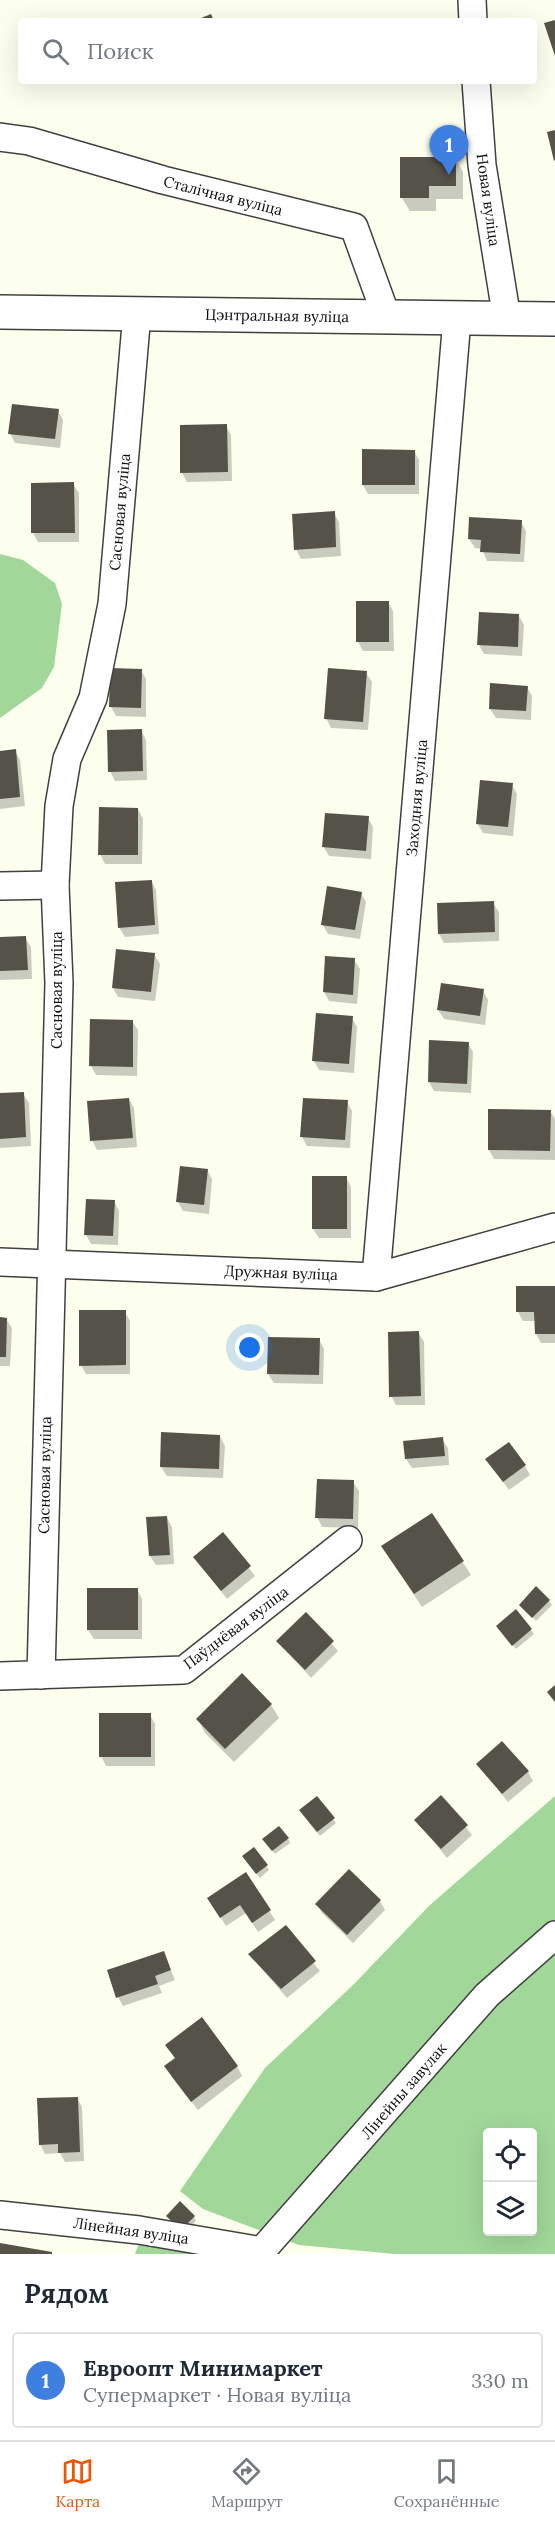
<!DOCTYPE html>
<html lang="ru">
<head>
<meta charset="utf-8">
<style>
  :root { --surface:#fff; --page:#f2f2f3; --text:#1f2937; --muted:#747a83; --line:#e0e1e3; --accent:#ea580c }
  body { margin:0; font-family:Lora,serif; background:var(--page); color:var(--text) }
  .controls { position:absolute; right:18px; bottom:18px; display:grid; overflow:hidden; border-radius:6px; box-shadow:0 6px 24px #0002 }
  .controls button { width:54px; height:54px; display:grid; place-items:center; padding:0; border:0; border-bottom:2px solid var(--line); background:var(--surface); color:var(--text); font:30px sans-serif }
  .you { position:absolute; left:250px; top:1348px; width:21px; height:21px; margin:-15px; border:4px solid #fff; border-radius:50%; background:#1a73e8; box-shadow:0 0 0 9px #1a73e833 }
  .badge { display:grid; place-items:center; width:39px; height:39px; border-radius:50%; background:var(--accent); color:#fff; font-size:20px; font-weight:700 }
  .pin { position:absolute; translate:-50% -50px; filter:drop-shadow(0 2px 3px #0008) }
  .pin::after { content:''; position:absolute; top:32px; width:21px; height:18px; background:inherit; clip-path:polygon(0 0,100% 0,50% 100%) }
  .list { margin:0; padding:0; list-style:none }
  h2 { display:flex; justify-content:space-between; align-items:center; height:78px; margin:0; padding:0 24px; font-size:26px }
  h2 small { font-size:20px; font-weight:400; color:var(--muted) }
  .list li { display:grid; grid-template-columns:39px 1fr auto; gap:18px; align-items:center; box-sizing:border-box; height:96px; margin:0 12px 12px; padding:0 12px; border:2px solid var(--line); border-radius:6px }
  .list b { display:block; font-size:22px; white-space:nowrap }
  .list p { margin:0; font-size:20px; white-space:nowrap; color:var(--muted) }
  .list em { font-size:20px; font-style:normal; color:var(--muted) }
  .icon { flex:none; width:33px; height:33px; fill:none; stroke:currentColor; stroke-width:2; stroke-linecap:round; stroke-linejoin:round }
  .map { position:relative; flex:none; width:555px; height:2254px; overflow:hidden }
  .search { position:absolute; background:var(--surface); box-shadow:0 6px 24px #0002; left:18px; right:18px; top:18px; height:66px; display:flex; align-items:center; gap:15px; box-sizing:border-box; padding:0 21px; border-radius:6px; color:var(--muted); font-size:22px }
  .sheet { height:186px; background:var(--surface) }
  nav { display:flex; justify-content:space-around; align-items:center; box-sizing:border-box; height:84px; border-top:2px solid var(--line); background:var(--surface); font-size:16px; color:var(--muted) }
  nav a { display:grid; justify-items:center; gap:3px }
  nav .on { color:var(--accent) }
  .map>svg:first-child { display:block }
  .forest { fill:#a1d799; fill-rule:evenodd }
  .shadow { fill:#0003 }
  .building { fill:#55524a }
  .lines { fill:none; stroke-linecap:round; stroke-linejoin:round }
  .minor-casing { stroke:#404040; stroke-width:30 }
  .tertiary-casing { stroke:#404040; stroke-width:36 }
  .minor { stroke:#fff; stroke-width:27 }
  .tertiary { stroke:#fff; stroke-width:33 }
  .labels { text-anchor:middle; stroke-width:6; stroke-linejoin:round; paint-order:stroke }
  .street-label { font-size:15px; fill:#0d0d0d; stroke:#fff }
</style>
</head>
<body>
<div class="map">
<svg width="555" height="2254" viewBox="0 0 555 2254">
  <rect width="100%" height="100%" fill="#fcfeee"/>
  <g class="forest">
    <path d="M0,554l23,6 32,23 7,21 -8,63 -12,21 -42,30z"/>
    <path d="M555,1796v458h-160l-96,-9 -96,-36 -23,-18 85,-123 88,-83 77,-80zM488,2132h44v100h-44z"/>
    <path d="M139,2243l58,11h-62z"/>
  </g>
  <g class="shadow">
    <path d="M455,158l8,14v27h-27v12h-26l-8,-13z"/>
    <path d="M58,411l5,9 -3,28 -45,-5 -5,-10z"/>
    <path d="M226,426l5,9 1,46 -45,1 -5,-9z"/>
    <path d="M414,451l5,9v34h-51l-5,-9z"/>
    <path d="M73,484l6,9v49h-41l-5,-9z"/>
    <path d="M334,513l5,9 2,34 -40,3 -5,-10z"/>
    <path d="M521,522l5,9 -2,31 -37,-1 -5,-12 -7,-1 -6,-9z"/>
    <path d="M388,602l5,9 1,40h-31l-5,-9z"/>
    <path d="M519,616l5,9 -2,31 -38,-2 -5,-9z"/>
    <path d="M141,670l5,9v38l-30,-1 -5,-9z"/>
    <path d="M366,673l6,9 -4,48 -37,-2 -5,-10z"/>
    <path d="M527,687l5,9 -1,24 -35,-2 -6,-9z"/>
    <path d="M141,730l5,10 1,40 -32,1 -5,-10z"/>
    <path d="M15,751l5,9 5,46 -25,3v-57z"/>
    <path d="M512,785l5,9 -4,42 -30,-3 -6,-10z"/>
    <path d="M138,809l5,10 -1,45h-37l-5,-10z"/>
    <path d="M368,818l5,9 -2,32 -42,-3 -6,-10z"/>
    <path d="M151,881l5,9 3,44 -34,3 -6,-10z"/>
    <path d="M361,893l5,9 -6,37 -32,-5 -6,-10z"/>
    <path d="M493,903l6,9v29l-55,2 -5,-9z"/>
    <path d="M25,938l6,9 1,32 -32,1v-41z"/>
    <path d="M117,950l37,4 6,10 -5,37 -37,-4 -5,-9z"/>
    <path d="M354,960l6,9 -3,35 -28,-3 -5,-9z"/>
    <path d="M483,991l5,9 -3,25 -41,-6 -6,-9z"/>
    <path d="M352,1018l5,9 -3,46 -35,-3 -5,-9z"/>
    <path d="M92,1021h40l6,9 -1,46 -41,-1 -5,-9z"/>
    <path d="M468,1043l5,9 -2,41 -37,-2 -5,-9z"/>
    <path d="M23,1094l6,9 2,43 -31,2v-53z"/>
    <path d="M129,1099l5,9 3,39 -40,3 -5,-10z"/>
    <path d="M347,1102l5,9 -2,37 -43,-2 -5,-9z"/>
    <path d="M550,1111l5,8v41l-61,-1 -5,-9z"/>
    <path d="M207,1170l5,9 -3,35 -26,-3 -5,-9z"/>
    <path d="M346,1177l5,10v51h-32l-6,-9z"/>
    <path d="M114,1201l5,10 -1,34 -27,-1 -5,-9z"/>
    <path d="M555,1287v56h-14l-5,-9v-13h-13l-5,-9z"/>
    <path d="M125,1312l5,9v53h-44l-5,-9z"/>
    <path d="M0,1319h6l6,9 -2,38h-10z"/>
    <path d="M418,1332l6,10 1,63h-29l-5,-9z"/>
    <path d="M319,1339l5,10 -1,35 -49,-1 -6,-9z"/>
    <path d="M220,1436l5,10 -2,32 -56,-2 -6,-9z"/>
    <path d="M442,1439l6,9 1,17 -37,3 -6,-9z"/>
    <path d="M525,1466l5,9 -21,15 -16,-22z"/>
    <path d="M353,1482l6,9 -1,37 -36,-1 -5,-10z"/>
    <path d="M432,1515l39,60 -49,32 -31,-47z"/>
    <path d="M167,1518l5,9 2,37 -18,1 -6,-9 -2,-37z"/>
    <path d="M223,1534l32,42 -28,23 -32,-42z"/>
    <path d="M137,1589l5,10v40h-48l-6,-9z"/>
    <path d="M549,1601l3,4 -16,16 -15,-16z"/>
    <path d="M516,1611l18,23 -18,15 -16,-19z"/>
    <path d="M306,1614l32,37 -27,27 -33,-37z"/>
    <path d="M271,1705l8,13 -45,44 -29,-29 -7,-14z"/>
    <path d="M150,1715l5,9v42h-49l-5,-10z"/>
    <path d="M478,1764l50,8 5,9 -25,21z"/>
    <path d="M441,1797l31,38 -25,23 -31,-38z"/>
    <path d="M303,1815l30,4 3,4 -16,13z"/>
    <path d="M288,1838l2,5 -15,11 -8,-11z"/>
    <path d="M254,1849l15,21 -9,8 -14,-17z"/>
    <path d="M246,1874l29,46 -17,12 -12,-19 -20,13 -12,-19z"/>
    <path d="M380,1901l5,9 -32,33 -31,-30 -5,-9z"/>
    <path d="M285,1927l35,44 -33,27 -37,-43z"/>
    <path d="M163,1952l12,28 -16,6 3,7 -39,13 -5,-9z"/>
    <path d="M167,2045l70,21 5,10 -44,34 -27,-34 5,-16z"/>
    <path d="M77,2098l5,9 2,54 -19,1 -5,-9 -15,1 -5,-10z"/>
    <path d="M168,2216l26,1 2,4 -12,13z"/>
  </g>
  <g class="building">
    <path d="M211,14l3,7h-20z"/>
    <path d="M555,20v36l-11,-33z"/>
    <path d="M555,130v30l-1,1 -7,-29z"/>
    <path d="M400,157h56v29h-27v12h-29z"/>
    <path d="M12,404l47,5 -4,30 -47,-5z"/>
    <path d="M227,424l1,48 -48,1v-48z"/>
    <path d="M362,449l53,1v35h-53z"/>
    <path d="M74,482l1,51h-44v-50z"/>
    <path d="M335,511l1,36 -42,3 -2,-36z"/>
    <path d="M469,517l53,3 -2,34 -40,-2 1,-12 -13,-1z"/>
    <rect x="356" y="601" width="33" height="41"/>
    <path d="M479,612l40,2 -1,33 -41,-2z"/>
    <path d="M110,668l32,1 -1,39 -32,-1z"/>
    <path d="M328,668l39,3 -4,51 -39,-3z"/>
    <path d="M490,683l38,3 -2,25 -37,-2z"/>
    <path d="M142,729l1,42 -35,1 -1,-42z"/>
    <path d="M16,749l4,48 -20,2v-48z"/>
    <path d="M480,780l33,3 -5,44 -32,-3z"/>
    <path d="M99,807l39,1v47h-40z"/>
    <path d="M325,813l44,3 -3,35 -44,-4z"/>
    <path d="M152,880l3,45 -37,3 -3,-46z"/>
    <path d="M327,886l35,6 -7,38 -34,-5z"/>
    <path d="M494,901l1,31 -57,2 -1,-31z"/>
    <path d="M26,936l2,34 -28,1v-34z"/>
    <path d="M116,949l39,4 -4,39 -39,-4z"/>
    <path d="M325,956l30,2 -2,37 -30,-3z"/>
    <path d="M441,983l43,6 -4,27 -43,-6z"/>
    <path d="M316,1013l37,3 -4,48 -37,-3z"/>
    <path d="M90,1019l43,1v47l-44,-1z"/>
    <path d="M429,1040l40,2 -2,42 -39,-2z"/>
    <path d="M24,1092l2,45 -26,2v-46z"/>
    <path d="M129,1098l4,40 -43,3 -3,-40z"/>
    <path d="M303,1098l45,2 -3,40 -45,-3z"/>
    <path d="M488,1109l63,1 -1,41 -62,-1z"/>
    <path d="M180,1166l28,3 -4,36 -28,-3z"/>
    <rect x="312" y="1176" width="35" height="53"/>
    <path d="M86,1199l29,1 -2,36 -29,-1z"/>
    <path d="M516,1286h39v48h-20l-1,-22h-18z"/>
    <path d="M79,1310h47v55l-47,1z"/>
    <path d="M0,1317l7,1 -1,39h-6z"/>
    <path d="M419,1331l2,65 -32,1 -1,-65z"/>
    <path d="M268,1337l52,1 -1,37 -52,-1z"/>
    <path d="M161,1432l59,3 -1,34 -59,-2z"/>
    <path d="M443,1437l2,19 -40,3 -2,-18z"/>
    <path d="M509,1442l17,23 -23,17 -18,-23z"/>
    <path d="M317,1479l37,1 -1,39 -38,-1z"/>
    <path d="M432,1513l32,48 -50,33 -33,-48z"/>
    <path d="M167,1516l3,39 -21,1 -3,-39z"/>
    <path d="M223,1532l28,34 -30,25 -28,-34z"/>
    <path d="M536,1586l14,14 -18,18 -13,-13z"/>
    <rect x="87" y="1588" width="51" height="42"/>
    <path d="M516,1609l16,20 -20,17 -16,-20z"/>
    <path d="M306,1612l28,29 -29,29 -29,-29z"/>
    <path d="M242,1673l30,31 -47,45 -29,-30z"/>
    <path d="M555,1685v17l-8,-10z"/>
    <rect x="99" y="1713" width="52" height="44"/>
    <path d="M502,1741l27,30 -27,23 -26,-30z"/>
    <path d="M441,1795l27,30 -27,24 -27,-29z"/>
    <path d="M317,1796l18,22 -18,14 -18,-22z"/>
    <path d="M279,1826l10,12 -17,13 -10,-12z"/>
    <path d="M254,1847l14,18 -12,9 -14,-18z"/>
    <path d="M349,1869l32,31 -34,35 -32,-31z"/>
    <path d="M246,1872l25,38 -19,13 -12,-18 -20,13 -13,-20z"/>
    <path d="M286,1925l30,36 -35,28 -33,-35z"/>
    <path d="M164,1951l7,19 -16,6 3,8 -42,14 -9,-28z"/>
    <path d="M202,2017l36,49 -47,36 -27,-36 11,-8 -10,-13z"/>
    <path d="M78,2097l2,55 -22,1v-9l-19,1 -2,-47z"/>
    <path d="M180,2201l15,15 -14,14 -15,-14z"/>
    <path d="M0,2243l52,9v2h-52z"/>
  </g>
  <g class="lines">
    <g class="minor-casing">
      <g id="minor">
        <path d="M472,0l1,21"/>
        <path d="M476,81l6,84 25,154"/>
        <path d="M0,137l29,4 134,39 191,47 33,91"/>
        <path d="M0,886l55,-1"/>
        <path d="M0,1262l376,15 179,-50"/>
        <path d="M376,1277l81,-958"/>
        <path d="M41,1675l18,-692 -4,-98 4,-79 8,-47 26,-61 19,-94 25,-291"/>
        <path d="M0,1676l184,-6 164,-130"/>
        <path d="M0,2215l139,15 123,21"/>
        <path d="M259,2254l228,-259 68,-60"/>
      </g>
    </g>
    <g class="tertiary-casing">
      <path id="tertiary" d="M0,312l555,7"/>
    </g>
    <use href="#minor" class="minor"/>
    <use href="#tertiary" class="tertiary"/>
  </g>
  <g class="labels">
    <g class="street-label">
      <text transform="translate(223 196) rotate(14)" y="5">Сталічная вуліца</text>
      <text transform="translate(488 200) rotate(82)" y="5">Новая вуліца</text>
      <text transform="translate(277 316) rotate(1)" y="5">Цэнтральная вуліца</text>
      <text transform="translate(120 512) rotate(-85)" y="5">Сасновая вуліца</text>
      <text transform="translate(417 798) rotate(-85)" y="5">Заходняя вуліца</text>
      <text transform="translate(57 990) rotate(-90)" y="5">Сасновая вуліца</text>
      <text transform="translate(281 1273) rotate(2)" y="5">Дружная вуліца</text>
      <text transform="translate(45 1475) rotate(-89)" y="5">Сасновая вуліца</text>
      <text transform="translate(236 1628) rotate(-37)" y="5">Паўднёвая вуліца</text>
      <text transform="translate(404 2091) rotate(-49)" y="5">Лінейны завулак</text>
      <text transform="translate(131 2231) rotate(8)" y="5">Лінейная вуліца</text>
    </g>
  </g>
</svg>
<div class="controls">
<button><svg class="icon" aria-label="locate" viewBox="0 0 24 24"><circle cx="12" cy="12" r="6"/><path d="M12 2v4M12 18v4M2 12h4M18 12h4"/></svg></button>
<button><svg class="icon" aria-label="layers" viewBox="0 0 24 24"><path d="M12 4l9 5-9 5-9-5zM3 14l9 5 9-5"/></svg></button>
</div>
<div class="you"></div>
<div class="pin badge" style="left:449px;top:175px;background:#3f7fe0">1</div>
<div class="search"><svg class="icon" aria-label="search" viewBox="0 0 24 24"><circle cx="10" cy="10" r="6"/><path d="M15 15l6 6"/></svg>Поиск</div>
</div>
<section class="sheet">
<h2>Рядом<small></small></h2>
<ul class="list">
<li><span class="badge" style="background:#3f7fe0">1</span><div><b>Евроопт Минимаркет</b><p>Супермаркет · Новая вуліца</p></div><em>330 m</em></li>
</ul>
</section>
<nav>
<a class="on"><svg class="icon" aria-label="map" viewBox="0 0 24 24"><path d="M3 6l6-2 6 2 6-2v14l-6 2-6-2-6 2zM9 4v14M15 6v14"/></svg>Карта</a>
<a><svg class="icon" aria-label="directions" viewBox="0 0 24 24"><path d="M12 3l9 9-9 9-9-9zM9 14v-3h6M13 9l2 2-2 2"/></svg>Маршрут</a>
<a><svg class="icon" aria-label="saved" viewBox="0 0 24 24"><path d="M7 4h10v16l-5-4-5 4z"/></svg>Сохранённые</a>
</nav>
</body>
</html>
